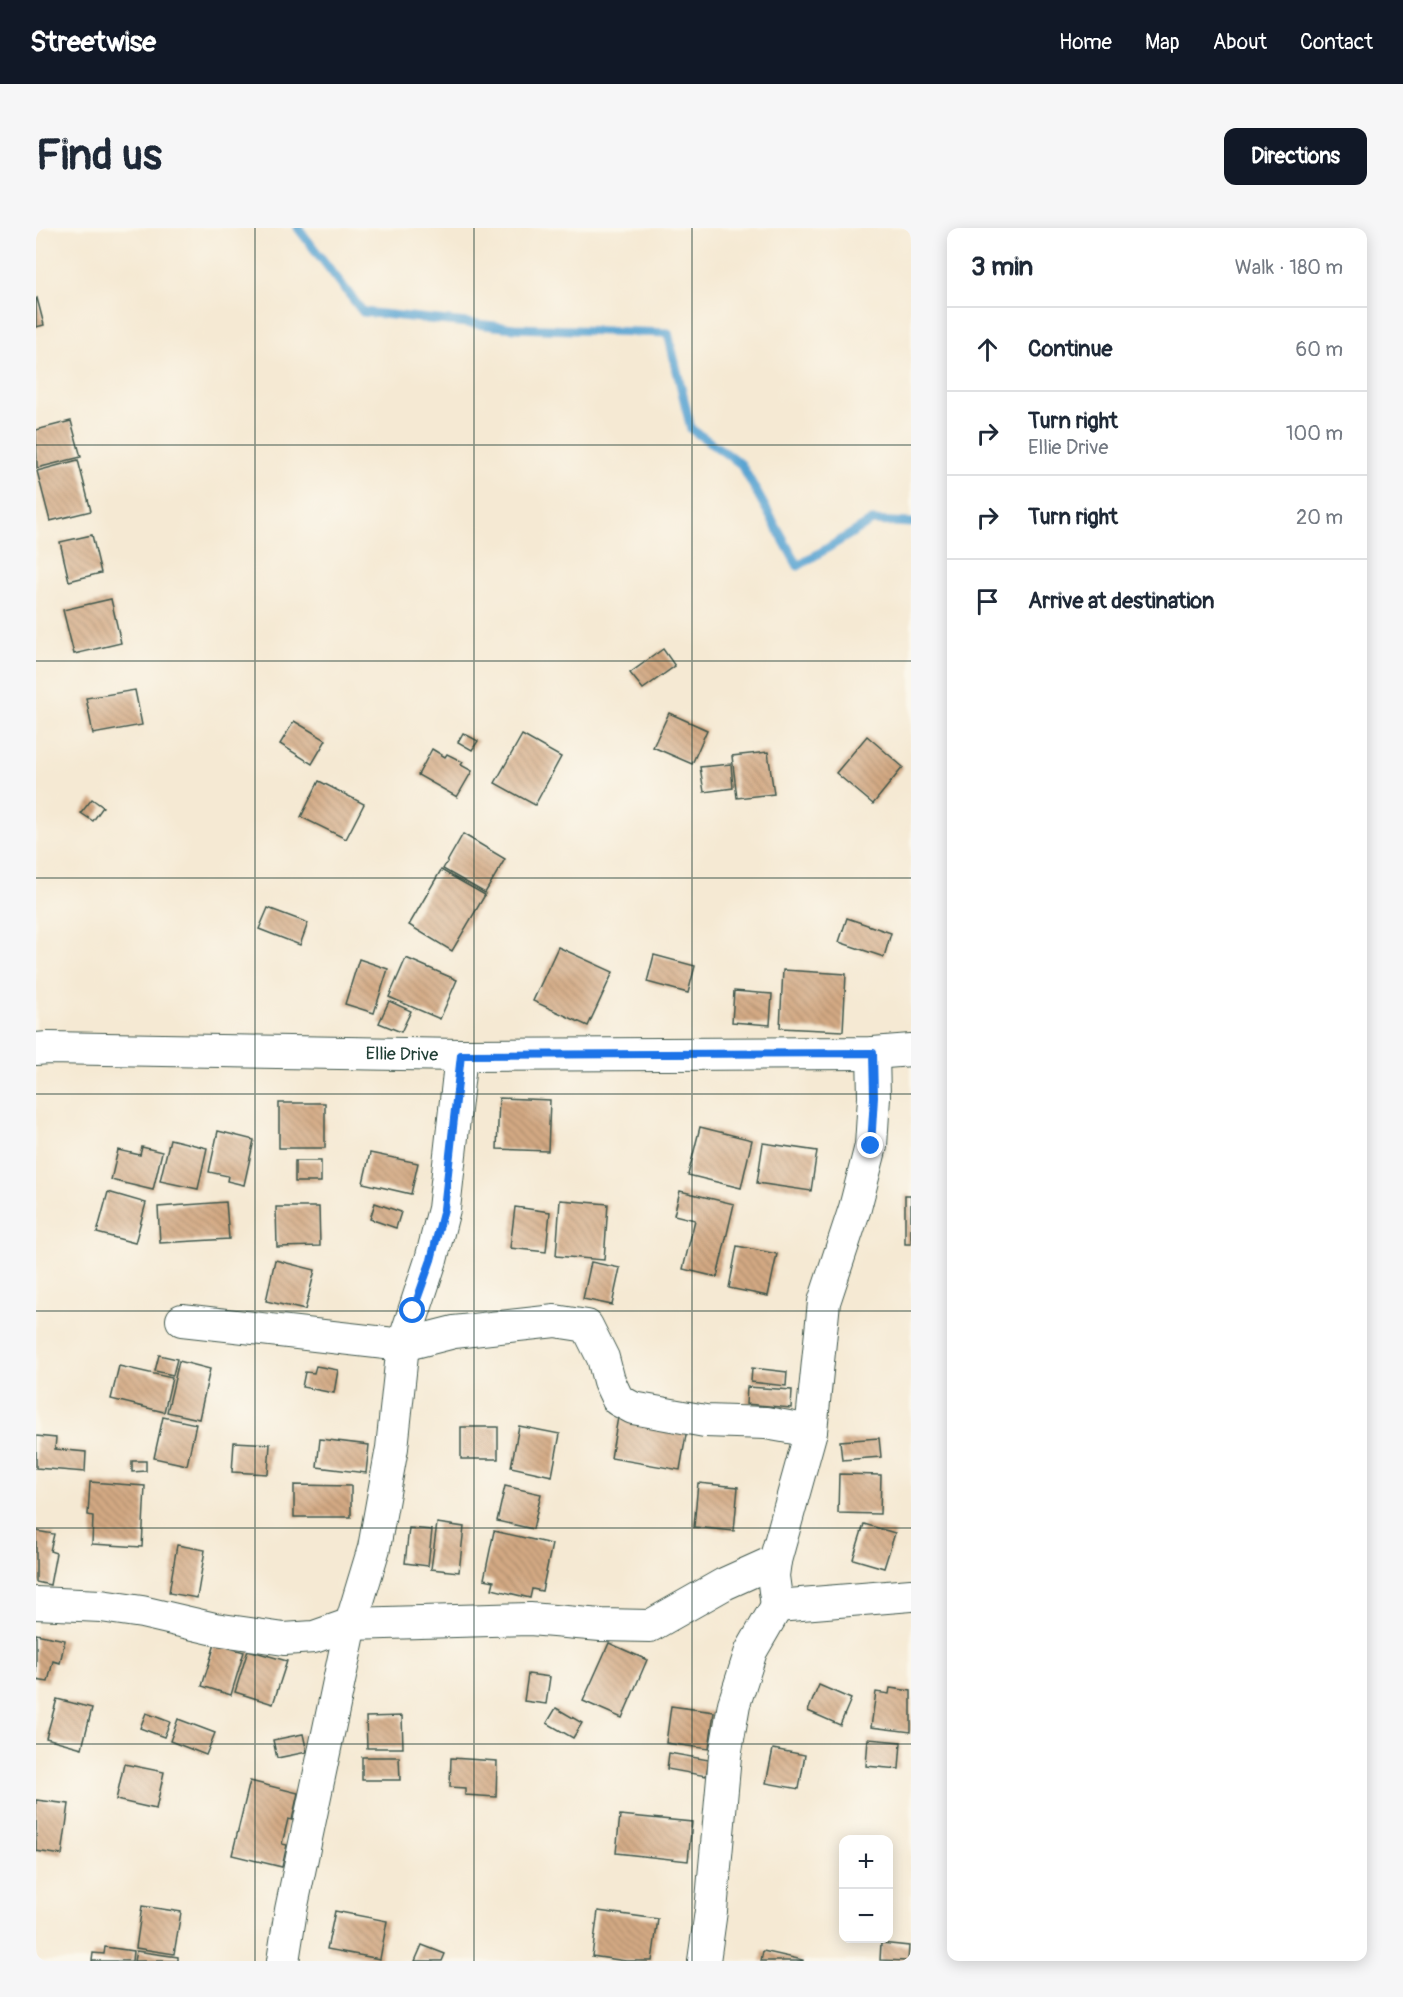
<!DOCTYPE html>
<html lang="en">
<head>
<meta charset="utf-8">
<style>
  :root { --surface:#fff; --page:#f6f6f7; --text:#1f2937; --muted:#747a83; --line:#e0e1e3; --accent:#111827 }
  body { margin:0; font-family:Pangolin,sans-serif; background:var(--page); color:var(--text) }
  .controls { position:absolute; right:18px; bottom:18px; display:grid; overflow:hidden; border-radius:12px; box-shadow:0 3px 15px #0003 }
  .controls button { width:54px; height:54px; display:grid; place-items:center; padding:0; border:0; border-bottom:2px solid var(--line); background:var(--surface); color:var(--text); font:30px sans-serif }
  .stop { position:absolute; width:18px; height:18px; margin:-14px; border:4px solid #1a73e8; border-radius:50%; background:#fff }
  .stop.end { background:#1a73e8; border-color:#fff; box-shadow:0 2px 6px #0008 }
  .list { margin:0; padding:0; list-style:none }
  h2 { display:flex; justify-content:space-between; align-items:center; height:78px; margin:0; padding:0 24px; font-size:26px }
  h2 small { font-size:20px; font-weight:400; color:var(--muted) }
  .list li { display:grid; grid-template-columns:39px 1fr auto; gap:18px; align-items:center; box-sizing:border-box; height:84px; padding:0 24px; border-top:2px solid var(--line) }
  .list b { display:block; font-size:22px; white-space:nowrap }
  .list p { margin:0; font-size:20px; white-space:nowrap; color:var(--muted) }
  .list em { font-size:20px; font-style:normal; color:var(--muted) }
  .icon { flex:none; width:33px; height:33px; fill:none; stroke:currentColor; stroke-width:2; stroke-linecap:round; stroke-linejoin:round }
  .map { position:relative; flex:none; width:875px; height:1733px; overflow:hidden; border-radius:12px }
  header { display:flex; align-items:center; gap:36px; box-sizing:border-box; height:84px; padding:0 30px; background:var(--accent); color:#fff }
  header strong { font-size:28px }
  nav { display:flex; gap:33px; margin-inline-start:auto; font-size:21px }
  .intro { display:flex; align-items:center; justify-content:space-between; box-sizing:border-box; height:144px; padding:0 36px }
  h1 { margin:0; font-size:42px }
  .button { padding:15px 27px; border-radius:12px; background:var(--accent); color:#fff; font-size:21px; font-weight:700 }
  main { display:flex; gap:36px; padding:0 36px }
  aside { flex:1; background:var(--surface); border-radius:12px; box-shadow:0 3px 15px #0003 }
  .map>svg:first-child { display:block }
  .lines { fill:none; stroke-linecap:round; stroke-linejoin:round }
  .stream { stroke:#5aa4d2; stroke-width:9 }
  .building { fill:url(#building-back-hatch) }
  .street-casing { stroke:#3f574c; stroke-width:34 }
  .street { stroke:#fff; stroke-width:32 }
  .route { stroke:#1a73e8; stroke-width:8 }
  .grid { fill:none; stroke:#1f3d34; stroke-width:1.5; stroke-opacity:0.55 }
  .labels { text-anchor:middle; stroke-width:5; stroke-linejoin:round; paint-order:stroke }
  .street-label { font-size:18px; fill:#1f3d34; stroke:#fbf7ec }
</style>
</head>
<body>
<header>
<strong>Streetwise</strong>
<nav><a>Home</a><a>Map</a><a>About</a><a>Contact</a></nav>
</header>
<div class="intro"><h1>Find us</h1><a class="button">Directions</a></div>
<main>
<div class="map">
<svg width="875" height="1733" viewBox="0 0 875 1733">
  <defs>
    <pattern id="building-back-hatch" width="6" height="6" patternUnits="userSpaceOnUse" patternTransform="scale(1.5)"><rect width="6" height="6" fill="#d3a983"/><path d="M-1 5l2 2M0 0l6 6M5-1l2 2" fill="none" stroke="#ab8b6c"/></pattern>
  </defs>
  <rect width="100%" height="100%" fill="#fbf7ec"/>
  <filter id="ink" filterUnits="userSpaceOnUse"><feTurbulence type="fractalNoise" baseFrequency=".0167" numOctaves="2"/><feDisplacementMap in="SourceGraphic" scale="12" xChannelSelector="R" yChannelSelector="G"/><feConvolveMatrix kernelMatrix="1 2 1 2 8 2 1 2 1" color-interpolation-filters="sRGB"/></filter>
  <filter id="wash" filterUnits="userSpaceOnUse"><feTurbulence type="fractalNoise" baseFrequency=".008" numOctaves="4" result="noise"/><feDisplacementMap in="SourceGraphic" scale="24" xChannelSelector="R" yChannelSelector="G"/><feGaussianBlur stdDeviation="1.35" result="paint"/><feColorMatrix in="noise" values="0 0 0 0 0 0 0 0 0 0 0 0 0 0 0 0 0 1.4 0 .05"/><feComposite in="paint" operator="in"/></filter>
  <g filter="url(#wash)">
    <rect width="100%" height="100%" fill="#f5e9d3"/>
    <g class="lines">
      <path class="stream" d="M262,0l65,84 151,16 154,5 23,96 50,35 57,102 74,-45 39,2"/>
    </g>
    <g id="blocks">
      <g class="building">
        <path d="M1,70l7,27 -8,2v-28z"/>
        <path d="M35,193l10,36 -44,11 -1,-38z"/>
        <path d="M42,232l13,51 -41,10 -13,-50z"/>
        <path d="M56,307l9,38 -32,8 -9,-39z"/>
        <path d="M75,371l10,44 -47,11 -11,-44z"/>
        <path d="M627,421l12,17 -32,23 -13,-16z"/>
        <path d="M99,462l7,35 -49,9 -7,-36z"/>
        <path d="M633,485l38,17 -15,34 -39,-17z"/>
        <path d="M258,493l32,19 -14,24 -32,-20z"/>
        <path d="M427,505l15,8 -6,9 -14,-8z"/>
        <path d="M486,507l39,22 -26,48 -40,-22z"/>
        <path d="M831,508l36,31 -30,37 -37,-31z"/>
        <path d="M396,521l13,8 2,-3 16,8 -2,3 11,6 -15,26 -39,-22z"/>
        <path d="M732,524l6,42 -37,4 -5,-42z"/>
        <path d="M695,536l2,24 -29,4 -4,-25z"/>
        <path d="M283,553l45,23 -18,35 -45,-22z"/>
        <path d="M56,571l11,8 -10,14 -12,-8z"/>
        <path d="M427,606l42,25 -20,34 -42,-24z"/>
        <path d="M405,642l44,25 -33,56 -43,-26z"/>
        <path d="M232,680l40,15 -8,22 -41,-16z"/>
        <path d="M811,690l44,15 -7,24 -45,-15z"/>
        <path d="M522,719l55,25 -25,54 -55,-25z"/>
        <path d="M618,727l41,11 -7,27 -41,-11z"/>
        <path d="M370,730l51,22 -17,39 -51,-22z"/>
        <path d="M323,731l29,10 -14,44 -29,-9z"/>
        <path d="M747,742l63,4 -3,57 -63,-3z"/>
        <path d="M698,763l38,3 -2,31 -38,-3z"/>
        <path d="M353,773l22,10 -10,21 -22,-9z"/>
        <path d="M463,870l51,2 -2,51 -51,-2z"/>
        <rect x="243" y="875" width="46" height="45"/>
        <path d="M664,899l52,13 -11,48 -53,-13z"/>
        <path d="M182,903l36,9 -10,45 -17,-4 1,-5 -19,-4z"/>
        <path d="M134,911l37,9 -9,41 -38,-8z"/>
        <path d="M727,915l54,8 -6,40 -54,-8z"/>
        <path d="M106,919l20,5 -9,38 -42,-10 7,-30 22,5z"/>
        <path d="M334,925l48,10 -7,31 -48,-11z"/>
        <rect x="259" y="933" width="26" height="21"/>
        <path d="M644,963l54,13 -17,73 -34,-8 12,-49 -21,-5z"/>
        <path d="M72,964l38,11 -11,40 -38,-10z"/>
        <rect x="869" y="967" width="6" height="49"/>
        <path d="M524,972l48,4 -4,56 -48,-4z"/>
        <path d="M190,974l3,37 -69,4 -2,-36z"/>
        <path d="M339,975l26,9 -5,16 -26,-9z"/>
        <path d="M240,979h43l1,39 -43,1z"/>
        <path d="M479,979l35,5 -4,40 -36,-4z"/>
        <path d="M701,1018l40,8 -9,42 -39,-8z"/>
        <path d="M239,1032l40,10 -10,40 -39,-9z"/>
        <path d="M555,1034l29,6 -8,37 -29,-6z"/>
        <path d="M123,1127l18,4 -4,16 -18,-4z"/>
        <path d="M143,1133l31,8 -11,50 -32,-7z"/>
        <path d="M83,1138l53,12 -8,34 -53,-13z"/>
        <path d="M280,1138l22,4 -4,23 -32,-6 3,-15 9,1z"/>
        <path d="M716,1140l35,4 -1,14 -35,-4z"/>
        <path d="M711,1159l45,3 -1,18 -45,-4z"/>
        <path d="M127,1189l33,7 -9,41 -33,-7z"/>
        <path d="M582,1189l69,12 -7,41 -69,-12z"/>
        <path d="M483,1198l41,8 -8,42 -41,-9z"/>
        <rect x="425" y="1199" width="37" height="32"/>
        <path d="M0,1208l20,2 -1,11 31,3 -1,20 -49,-4z"/>
        <path d="M843,1210l2,19 -39,3 -2,-19z"/>
        <path d="M284,1211l49,6 -3,28 -49,-6z"/>
        <path d="M198,1214l36,2 -2,30 -36,-2z"/>
        <path d="M96,1233h14v10l-14,1z"/>
        <path d="M803,1246l42,1 -1,39 -42,-1z"/>
        <path d="M54,1254l55,4 -3,61 -50,-3 1,-28 -5,-1z"/>
        <path d="M662,1255l40,4 -4,44 -40,-4z"/>
        <path d="M258,1257l57,1v31h-57z"/>
        <path d="M469,1258l36,8 -8,35 -36,-8z"/>
        <path d="M401,1295l27,4 -5,45 -28,-3z"/>
        <path d="M828,1296l31,9 -11,35 -31,-9z"/>
        <path d="M373,1300l23,2 -4,36 -23,-3z"/>
        <path d="M0,1303l18,3 -4,17 6,2 -6,32 -14,-3z"/>
        <path d="M458,1303l58,13 -10,47 -10,-2 -2,9 -38,-9 2,-8 -10,-2z"/>
        <path d="M141,1317l28,5 -8,48 -28,-5z"/>
        <path d="M0,1406l29,6 -5,23 -7,-2 -5,21 -12,-2z"/>
        <path d="M573,1415l38,17 -25,58 -39,-17z"/>
        <path d="M179,1416l29,8 -13,43 -29,-9z"/>
        <path d="M212,1422l39,11 -14,43 -38,-12z"/>
        <path d="M492,1446l22,3 -4,27 -22,-3z"/>
        <path d="M783,1457l32,14 -11,26 -32,-14z"/>
        <path d="M854,1460l21,3v41l-40,-5 5,-35 13,2z"/>
        <path d="M21,1471l35,9 -10,40 -36,-10z"/>
        <path d="M635,1478l43,6 -5,37 -43,-6z"/>
        <path d="M520,1480l26,15 -9,15 -26,-15z"/>
        <path d="M110,1485l24,9 -6,15 -24,-9z"/>
        <path d="M366,1488l1,32h-36l-1,-31z"/>
        <path d="M142,1491l37,14 -9,22 -36,-14z"/>
        <path d="M267,1506l4,18 -30,6 -4,-18z"/>
        <path d="M832,1511l33,3 -2,27 -33,-3z"/>
        <path d="M737,1521l32,6 -6,34 -33,-6z"/>
        <path d="M633,1525l40,7 -3,16 -39,-7z"/>
        <path d="M326,1529h37l1,23h-38z"/>
        <path d="M415,1530l46,3 -1,36 -31,-2v-7l-15,-1z"/>
        <path d="M88,1536l40,8 -8,37 -40,-9z"/>
        <path d="M214,1553l48,12 -6,27 -4,-1 -6,25 5,1 -5,22 -50,-12z"/>
        <path d="M0,1572l33,4 -7,51 -26,-4z"/>
        <path d="M584,1587l72,7 -4,39 -72,-8z"/>
        <path d="M106,1678l39,6 -7,42 -38,-6z"/>
        <path d="M299,1683l52,10 -7,38 -53,-10z"/>
        <path d="M562,1683l60,8 -6,42h-26l-34,-5z"/>
        <path d="M845,1715l28,3 -1,15 -28,-1z"/>
        <path d="M386,1717l23,9 -3,7h-27z"/>
        <path d="M69,1719l28,4 -1,10h-40l1,-8 11,1z"/>
        <path d="M100,1723l42,6v4h-44z"/>
        <path d="M727,1723l40,9v1h-42z"/>
      </g>
    </g>
  </g>
  <g filter="url(#ink)">
    <use href="#blocks" fill-opacity="0" stroke="#3f574c" stroke-width="1.5"/>
    <g class="lines">
      <g class="street-casing">
        <g id="street">
          <path id="s1" d="M0,821l12,-1 413,7 412,-2 38,-3"/>
          <path d="M837,825l1,44 -3,49 -16,62 -31,94 -13,129 -36,130 -2,15 4,30 134,-11"/>
          <path d="M146,1092l221,25 51,-13 101,-11 32,5 16,32 6,23 9,19 15,8 72,13 61,2 45,8"/>
          <path d="M0,1375l65,3 41,6 73,17 69,10 30,-2 37,-13 179,-5 71,6 49,1 74,-42 51,-23"/>
          <path d="M247,1733l8,-51 60,-286 23,-76 18,-100 11,-103 28,-85 13,-51 17,-154"/>
          <path d="M668,1733l7,-50 14,-155 9,-52 17,-53 26,-45"/>
        </g>
      </g>
      <use href="#street" class="street"/>
    </g>
  </g>
  <g class="lines" filter="url(#ink)">
    <path class="route" d="M377,1083l18,-51 13,-51 17,-154 412,-2 1,44 -3,49"/>
  </g>
  <path class="grid" d="M219,0v1733M438,0v1733M656,0v1733M0,217h875M0,433h875M0,650h875M0,866h875M0,1083h875M0,1300h875M0,1516h875"/>
  <g class="labels">
    <g class="street-label">
      <text dy="6" stroke="none"><textPath href="#s1" startOffset="366">Ellie Drive</textPath></text>
    </g>
  </g>
</svg>
<div class="controls">
<button>+</button>
<button>−</button>
</div>
<div class="stop" style="left:377px;top:1083px"></div>
<div class="stop end" style="left:835px;top:918px"></div>
</div>
<aside>
<h2>3 min<small>Walk · 180 m</small></h2>
<ul class="list">
<li><svg class="icon" aria-label="ahead" viewBox="0 0 24 24"><path d="M12 20V5M6 11l6-6 6 6"/></svg><div><b>Continue</b></div><em>60 m</em></li>
<li><svg class="icon" aria-label="right" viewBox="0 0 24 24"><path d="M7 20v-9h11M14 6l5 5-5 5"/></svg><div><b>Turn right</b><p>Ellie Drive</p></div><em>100 m</em></li>
<li><svg class="icon" aria-label="right" viewBox="0 0 24 24"><path d="M7 20v-9h11M14 6l5 5-5 5"/></svg><div><b>Turn right</b></div><em>20 m</em></li>
<li><svg class="icon" aria-label="arrive" viewBox="0 0 24 24"><path d="M6 21V4h12l-3 4 3 4H6"/></svg><div><b>Arrive at destination</b></div></li>
</ul>
</aside>
</main>
</body>
</html>
